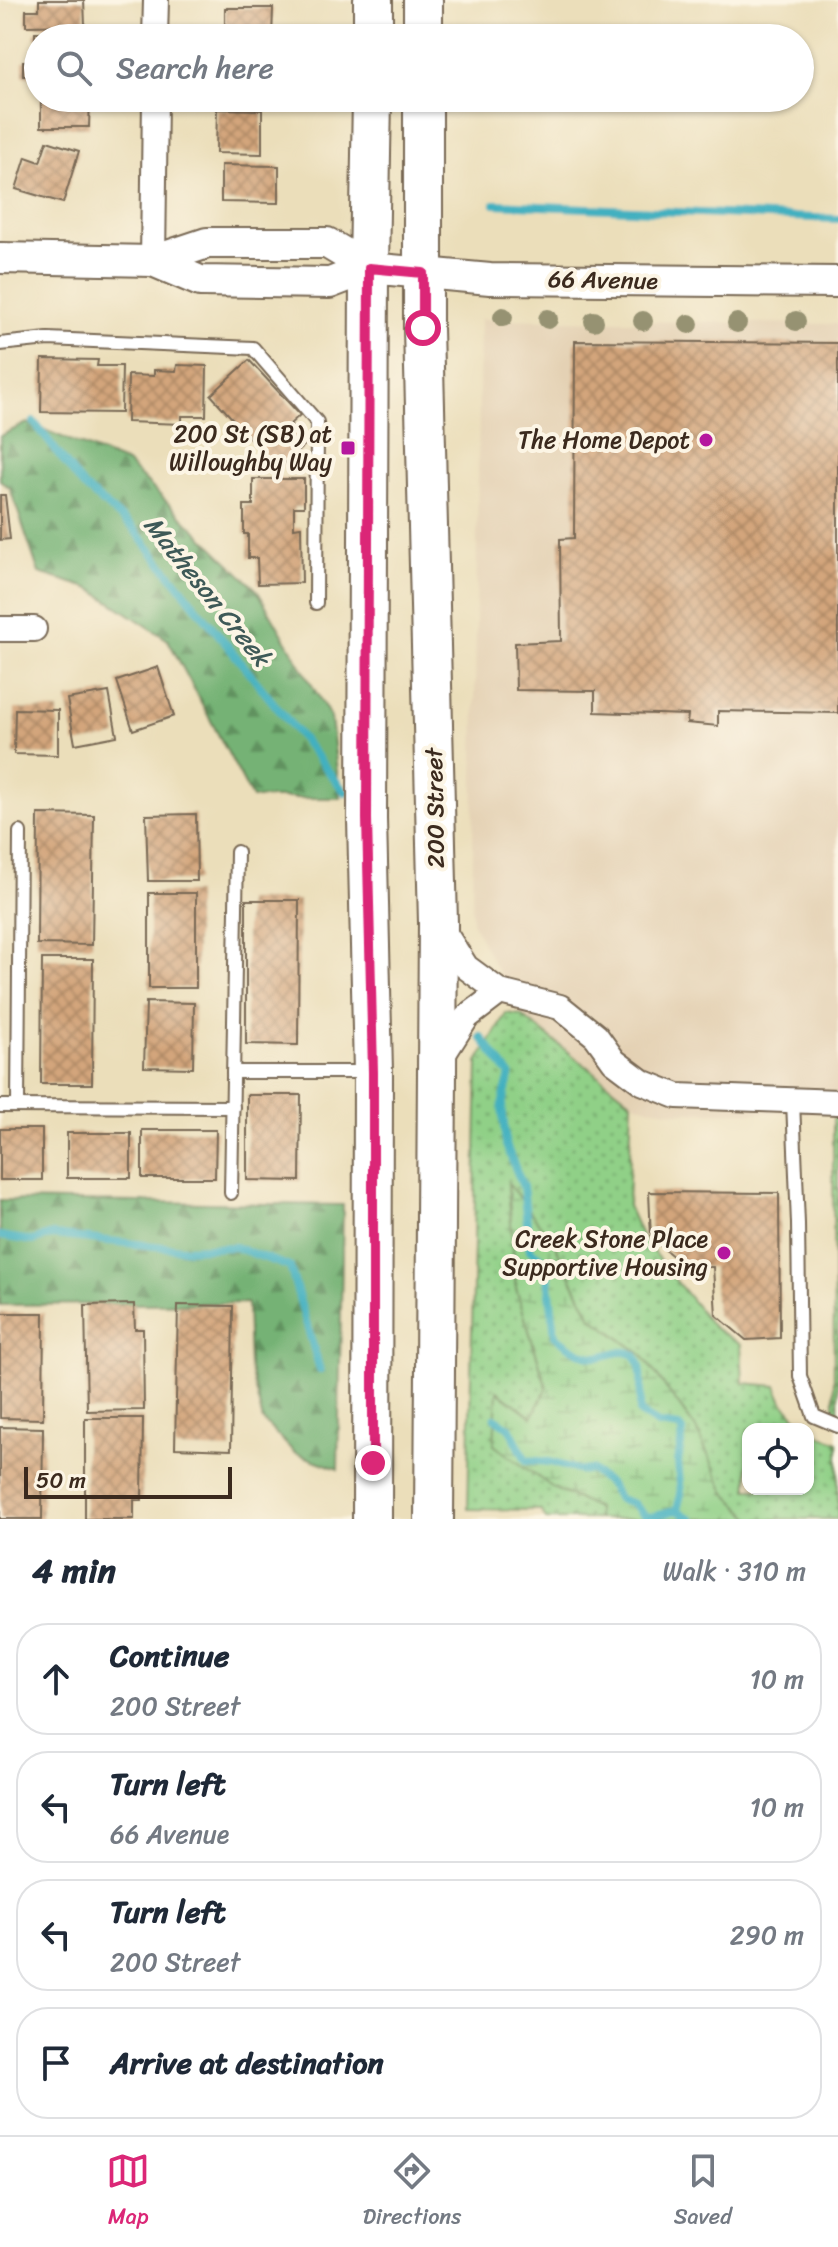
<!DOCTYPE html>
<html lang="en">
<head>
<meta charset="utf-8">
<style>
  :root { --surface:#fff; --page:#f2f2f3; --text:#1f2937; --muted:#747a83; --line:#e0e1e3; --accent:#db2777 }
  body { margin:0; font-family:Sriracha,sans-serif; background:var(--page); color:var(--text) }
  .controls { position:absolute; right:24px; bottom:24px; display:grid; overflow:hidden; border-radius:16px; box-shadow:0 2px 6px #0004 }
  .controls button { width:72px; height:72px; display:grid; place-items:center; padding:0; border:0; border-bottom:2px solid var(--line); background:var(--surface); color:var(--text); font:40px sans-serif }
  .scale { position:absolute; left:24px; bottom:20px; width:208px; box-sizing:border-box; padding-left:8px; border:4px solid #3b2a1e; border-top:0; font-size:22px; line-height:28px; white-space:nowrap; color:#3b2a1e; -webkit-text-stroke:6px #fcf5e5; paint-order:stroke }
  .stop { position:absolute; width:24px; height:24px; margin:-18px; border:6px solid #db2777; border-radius:50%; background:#fff }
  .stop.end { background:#db2777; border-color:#fff; box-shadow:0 2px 8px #0008 }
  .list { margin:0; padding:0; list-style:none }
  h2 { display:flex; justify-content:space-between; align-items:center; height:104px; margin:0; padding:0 32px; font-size:34px }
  h2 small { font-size:26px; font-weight:400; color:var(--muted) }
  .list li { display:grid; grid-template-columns:52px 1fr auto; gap:24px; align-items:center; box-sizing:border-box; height:112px; margin:0 16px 16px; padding:0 16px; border:2px solid var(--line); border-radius:32px }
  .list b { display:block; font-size:30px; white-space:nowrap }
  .list p { margin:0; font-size:26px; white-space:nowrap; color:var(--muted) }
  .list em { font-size:26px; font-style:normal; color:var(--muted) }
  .icon { flex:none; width:44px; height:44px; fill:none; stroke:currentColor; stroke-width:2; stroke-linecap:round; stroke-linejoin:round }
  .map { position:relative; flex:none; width:838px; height:1519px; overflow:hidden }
  .search { position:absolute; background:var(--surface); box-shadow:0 2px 6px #0004; left:24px; right:24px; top:24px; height:88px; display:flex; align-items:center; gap:20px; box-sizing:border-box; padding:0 28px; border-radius:44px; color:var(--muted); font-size:30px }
  .sheet { height:616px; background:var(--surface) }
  nav { display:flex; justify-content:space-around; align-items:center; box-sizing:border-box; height:112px; border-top:2px solid var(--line); background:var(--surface); font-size:22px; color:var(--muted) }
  nav a { display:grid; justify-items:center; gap:4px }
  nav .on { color:var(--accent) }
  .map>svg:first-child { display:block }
  .built { fill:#e4d1b4 }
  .grass { fill:url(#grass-dots); stroke:#667d52; stroke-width:2 }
  .forest { fill:url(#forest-firs); stroke:#586e49; stroke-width:2 }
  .wetland { fill:url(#wetland-marsh); stroke:#667d52; stroke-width:2 }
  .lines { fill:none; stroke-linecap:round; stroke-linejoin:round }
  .stream { stroke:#43b0c0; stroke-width:8 }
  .building { fill:url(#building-cross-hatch) }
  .service-casing { stroke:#796955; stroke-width:16 }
  .minor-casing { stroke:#796955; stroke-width:28 }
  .tertiary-casing { stroke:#796955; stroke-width:34 }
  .primary-casing { stroke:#796955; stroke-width:42 }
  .service { stroke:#fff; stroke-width:12 }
  .minor { stroke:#fff; stroke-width:24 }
  .tertiary { stroke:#fff; stroke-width:30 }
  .primary { stroke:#fff; stroke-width:38 }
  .tree { fill:#969272 }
  .route { stroke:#db2777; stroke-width:10 }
  .poi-dot { fill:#b5179e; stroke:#fcf5e5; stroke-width:3 }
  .labels { text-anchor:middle; stroke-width:8; stroke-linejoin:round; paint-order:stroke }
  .street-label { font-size:24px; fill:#3b2a1e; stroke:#fcf5e5 }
  .poi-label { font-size:24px; fill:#3b2a1e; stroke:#fcf5e5; text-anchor:end }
  .water-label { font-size:26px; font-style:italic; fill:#3e5957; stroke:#fcf5e5 }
</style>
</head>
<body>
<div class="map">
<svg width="838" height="1519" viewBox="0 0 838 1519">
  <defs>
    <pattern id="grass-dots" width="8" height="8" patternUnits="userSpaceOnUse" patternTransform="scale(2)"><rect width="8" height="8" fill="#90d087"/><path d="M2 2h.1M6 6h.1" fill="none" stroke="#77a96e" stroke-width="1.8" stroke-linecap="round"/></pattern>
    <pattern id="forest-firs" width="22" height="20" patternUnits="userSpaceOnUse" patternTransform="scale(2)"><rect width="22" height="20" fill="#74b274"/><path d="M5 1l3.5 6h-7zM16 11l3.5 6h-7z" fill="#60915f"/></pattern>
    <pattern id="wetland-marsh" width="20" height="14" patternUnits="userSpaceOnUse" patternTransform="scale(2)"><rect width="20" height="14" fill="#90d087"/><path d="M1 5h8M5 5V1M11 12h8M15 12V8" fill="none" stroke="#77a96e"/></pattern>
    <pattern id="building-cross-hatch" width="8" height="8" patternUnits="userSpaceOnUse" patternTransform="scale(2)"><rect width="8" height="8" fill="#d3a57b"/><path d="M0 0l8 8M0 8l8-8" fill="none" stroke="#ac8764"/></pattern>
  </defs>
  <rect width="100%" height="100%" fill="#fcf5e5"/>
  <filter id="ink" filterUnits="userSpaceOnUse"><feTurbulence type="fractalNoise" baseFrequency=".0125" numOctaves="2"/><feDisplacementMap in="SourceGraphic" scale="16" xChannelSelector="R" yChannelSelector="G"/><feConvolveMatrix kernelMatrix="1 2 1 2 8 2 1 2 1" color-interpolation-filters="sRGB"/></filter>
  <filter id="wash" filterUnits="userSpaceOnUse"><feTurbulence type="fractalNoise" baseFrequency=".006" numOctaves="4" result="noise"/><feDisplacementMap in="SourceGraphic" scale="32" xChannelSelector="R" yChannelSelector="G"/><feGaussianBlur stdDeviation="1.8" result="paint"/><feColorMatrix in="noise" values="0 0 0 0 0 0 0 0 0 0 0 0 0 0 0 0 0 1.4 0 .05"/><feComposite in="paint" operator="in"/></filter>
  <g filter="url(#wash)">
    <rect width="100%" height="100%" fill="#ebdeba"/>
    <path class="built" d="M480,319l358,5v789l-161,-1 -29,-4 -16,-6 -111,-87 -49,-93z"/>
    <g class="grass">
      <path d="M506,1013l15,2 111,87 -4,104 14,32 71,89 28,18 2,38 33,3 8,18 23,25h-59v60h60v-59l30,12v77h-86l-27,-27 -29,-63 -55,-75 -50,-37 -38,-76 -45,-56 8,103 31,100 -14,29 -35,-25 55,96 44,20v11h-51l-6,-9 -72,-1 10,-447z"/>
      <path d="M833,1113l5,1v298h-4z"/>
    </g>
    <g class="forest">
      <path d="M27,423l100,40 130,127 74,128 9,80h-88l-84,-158 -77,-51 -52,-16 -29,-85 -10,-8v-44z"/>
      <path d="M0,1200l343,5 -5,264 -43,-16 -32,-32 -14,-56 -2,-62 -247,2z"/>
    </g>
    <path class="wetland" d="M508,1183l45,58 38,76 50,37 55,75 29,63 27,27h-155v-11l-44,-20 -59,-43 3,-54 35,26 15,-29 -31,-100z"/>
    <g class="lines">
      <g class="stream">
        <path d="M495,204l343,15"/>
        <path d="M34,422l49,64 50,42 212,264"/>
        <path d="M481,1037l29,38 -8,30 4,40 17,42 7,63 13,9 4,8 8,68c8,8 28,22 41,22 14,-1 25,-10 39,-2 11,17 4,39 5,58l18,11 21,3 4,5 -5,30 3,32 -4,16 14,9"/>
        <path d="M0,1236l32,5 20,-6 131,14 52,-2 55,20 30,103"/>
        <path d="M495,1418l14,9 17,33 24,2 31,9 10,-1 18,14 10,15 15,5 11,12 6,1 26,-7"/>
      </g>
    </g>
    <g id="blocks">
      <g class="building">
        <path d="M39,0h45l1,25 -59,1v-16h13z"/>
        <path d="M225,8h48l-1,30h-47z"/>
        <path d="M35,32l51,1v5h-51z"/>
        <path d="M35,49h3v27h-15v-15h12z"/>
        <path d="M41,98h49l-1,29h-48z"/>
        <path d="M221,98h50v6l-50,-1z"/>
        <path d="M217,109l45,1v44l-46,-1z"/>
        <path d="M47,141l32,10 -16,52 -47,-14 10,-32 14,5z"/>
        <path d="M221,165l58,1v37l-58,-1z"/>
        <path d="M575,341l263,2v370l-120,-2v15l-31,-3 1,-8 -93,-3v-21l-79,-1 -1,-47 46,-2 -1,-102 14,-1z"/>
        <path d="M42,359l56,1 -1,6h25l-1,47 -80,-1z"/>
        <path d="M249,360l51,55 -10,9 17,19 -29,26 -67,-74z"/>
        <path d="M177,365l30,1 -1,50h-24v8l-55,-2 1,-47 26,1v-6l22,1z"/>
        <path d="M253,479h51v28h-10v21l7,-1 1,56 -44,1 -1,-26h-9v-24h-4v-29h9z"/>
        <path d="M0,495h5l5,44 -10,1z"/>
        <path d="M158,667l16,49 -41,14 -16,-49z"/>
        <path d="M109,692l8,44 -42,8 -8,-45z"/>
        <path d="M15,709l43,1v45l-44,-1z"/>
        <path d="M38,814l56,1 -2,130 -55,-1z"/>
        <path d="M196,814l1,67h-49l-2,-66z"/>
        <rect x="149" y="893" width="47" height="95"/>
        <path d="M246,900h53l-1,145 -52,-1z"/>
        <path d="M42,959h51l-1,125h-51z"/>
        <path d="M146,1002l48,1 -1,65 -49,-1z"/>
        <path d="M247,1095h54l-1,86 -53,-1z"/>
        <rect x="0" y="1129" width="42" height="51"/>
        <path d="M142,1130h74l-1,48h-73z"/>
        <rect x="67" y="1133" width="64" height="45"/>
        <path d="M649,1192l130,1 1,145 -34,2 -30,-25 -3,-48h-27l-35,-29z"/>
        <path d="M134,1304l1,25h8l1,81 -57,1 -2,-106z"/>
        <path d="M178,1305l55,1 -2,144 -56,-2z"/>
        <path d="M0,1313h44l-1,106 -43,-1z"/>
        <path d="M85,1418h58l-1,82h-8v19h-49z"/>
        <path d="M0,1427l43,1 -1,91h-42z"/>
      </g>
    </g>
  </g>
  <g filter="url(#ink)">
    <use href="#blocks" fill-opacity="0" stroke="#796955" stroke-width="2"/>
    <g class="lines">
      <g class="service-casing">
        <g id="service">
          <path d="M0,344l48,-5 205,9 64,74 -1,181"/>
          <path d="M233,1072h137"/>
          <path d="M793,1101l5,123 2,152 14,40 24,10"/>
          <path d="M0,1106l233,1"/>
          <path d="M18,1106l2,-274"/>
          <path d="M231,1193l6,-341"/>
        </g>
      </g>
      <g class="minor-casing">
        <g id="minor">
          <path d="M155,38l1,-38"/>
          <path d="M153,261l2,-163"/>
          <path d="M0,629h34"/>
          <path d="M500,992l60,15 36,29 18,25 28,21 35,14 161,6"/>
          <path d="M439,1061l28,-44 33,-25 -34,-25 -26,-41"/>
        </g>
      </g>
      <g class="tertiary-casing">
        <g id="tertiary">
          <path d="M0,258l153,3 54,-18h120l42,25"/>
          <path d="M153,261l47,20 130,2 39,-15 121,11 348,3"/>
        </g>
      </g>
      <g class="primary-casing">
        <g id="primary">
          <path d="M373,38v-38"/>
          <path d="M423,38v-38"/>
          <path d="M423,98v230l15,595 -4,596"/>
          <path d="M372,1519l1,-447 -6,-253 2,-551 3,-170"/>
        </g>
      </g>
      <use href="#service" class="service"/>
      <use href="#minor" class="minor"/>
      <use href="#tertiary" class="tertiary"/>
      <use href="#primary" class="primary"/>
    </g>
    <g class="tree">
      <circle cx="503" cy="317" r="10"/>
      <circle cx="548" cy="319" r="10"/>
      <circle cx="594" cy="321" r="10"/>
      <circle cx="643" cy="321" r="10"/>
      <circle cx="796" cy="321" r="10"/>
      <circle cx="737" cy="323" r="10"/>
      <circle cx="689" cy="324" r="10"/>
    </g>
  </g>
  <g class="lines" filter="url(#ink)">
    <path class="route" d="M373,1463v-391l-6,-253 2,-551 54,5v55"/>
  </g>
  <g class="poi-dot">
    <circle cx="706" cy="440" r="8"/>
    <rect x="340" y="440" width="16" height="16" rx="4"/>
    <circle cx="724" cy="1253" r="8"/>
  </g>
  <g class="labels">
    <g class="street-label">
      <text transform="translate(603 280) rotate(1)" y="8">66 Avenue</text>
      <text transform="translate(435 808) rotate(-91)" y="8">200 Street</text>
    </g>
    <g class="poi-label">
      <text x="332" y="442">200 St (SB) at<tspan x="332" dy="28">Willoughby Way</tspan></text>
      <text x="690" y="448">The Home Depot</text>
      <text x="708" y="1247">Creek Stone Place<tspan x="708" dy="28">Supportive Housing</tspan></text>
    </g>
    <g class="water-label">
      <text transform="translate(208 591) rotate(51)" y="9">Matheson Creek</text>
    </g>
  </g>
</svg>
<div class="controls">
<button><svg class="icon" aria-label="locate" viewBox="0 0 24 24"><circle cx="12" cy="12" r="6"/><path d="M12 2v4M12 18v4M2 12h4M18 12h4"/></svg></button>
</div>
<div class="scale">50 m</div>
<div class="stop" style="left:423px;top:328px"></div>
<div class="stop end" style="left:373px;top:1463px"></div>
<div class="search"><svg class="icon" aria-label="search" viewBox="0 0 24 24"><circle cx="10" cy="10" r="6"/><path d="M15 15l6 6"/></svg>Search here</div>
</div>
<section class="sheet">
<h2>4 min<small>Walk · 310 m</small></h2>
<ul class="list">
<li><svg class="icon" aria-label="ahead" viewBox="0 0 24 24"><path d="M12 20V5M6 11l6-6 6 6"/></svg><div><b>Continue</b><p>200 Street</p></div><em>10 m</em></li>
<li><svg class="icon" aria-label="left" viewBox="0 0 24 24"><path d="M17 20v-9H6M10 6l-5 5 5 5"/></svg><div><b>Turn left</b><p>66 Avenue</p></div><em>10 m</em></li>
<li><svg class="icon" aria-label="left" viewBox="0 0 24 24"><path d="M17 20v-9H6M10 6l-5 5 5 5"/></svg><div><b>Turn left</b><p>200 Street</p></div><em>290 m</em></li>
<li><svg class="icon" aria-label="arrive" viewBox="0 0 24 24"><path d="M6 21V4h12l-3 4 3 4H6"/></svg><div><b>Arrive at destination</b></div></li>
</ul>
</section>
<nav>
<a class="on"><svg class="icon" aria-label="map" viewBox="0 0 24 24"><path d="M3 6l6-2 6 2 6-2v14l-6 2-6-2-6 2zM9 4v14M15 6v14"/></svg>Map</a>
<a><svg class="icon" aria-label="directions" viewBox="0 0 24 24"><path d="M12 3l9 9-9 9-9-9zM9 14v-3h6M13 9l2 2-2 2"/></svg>Directions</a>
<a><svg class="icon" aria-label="saved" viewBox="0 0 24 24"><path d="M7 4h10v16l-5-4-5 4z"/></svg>Saved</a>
</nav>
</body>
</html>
